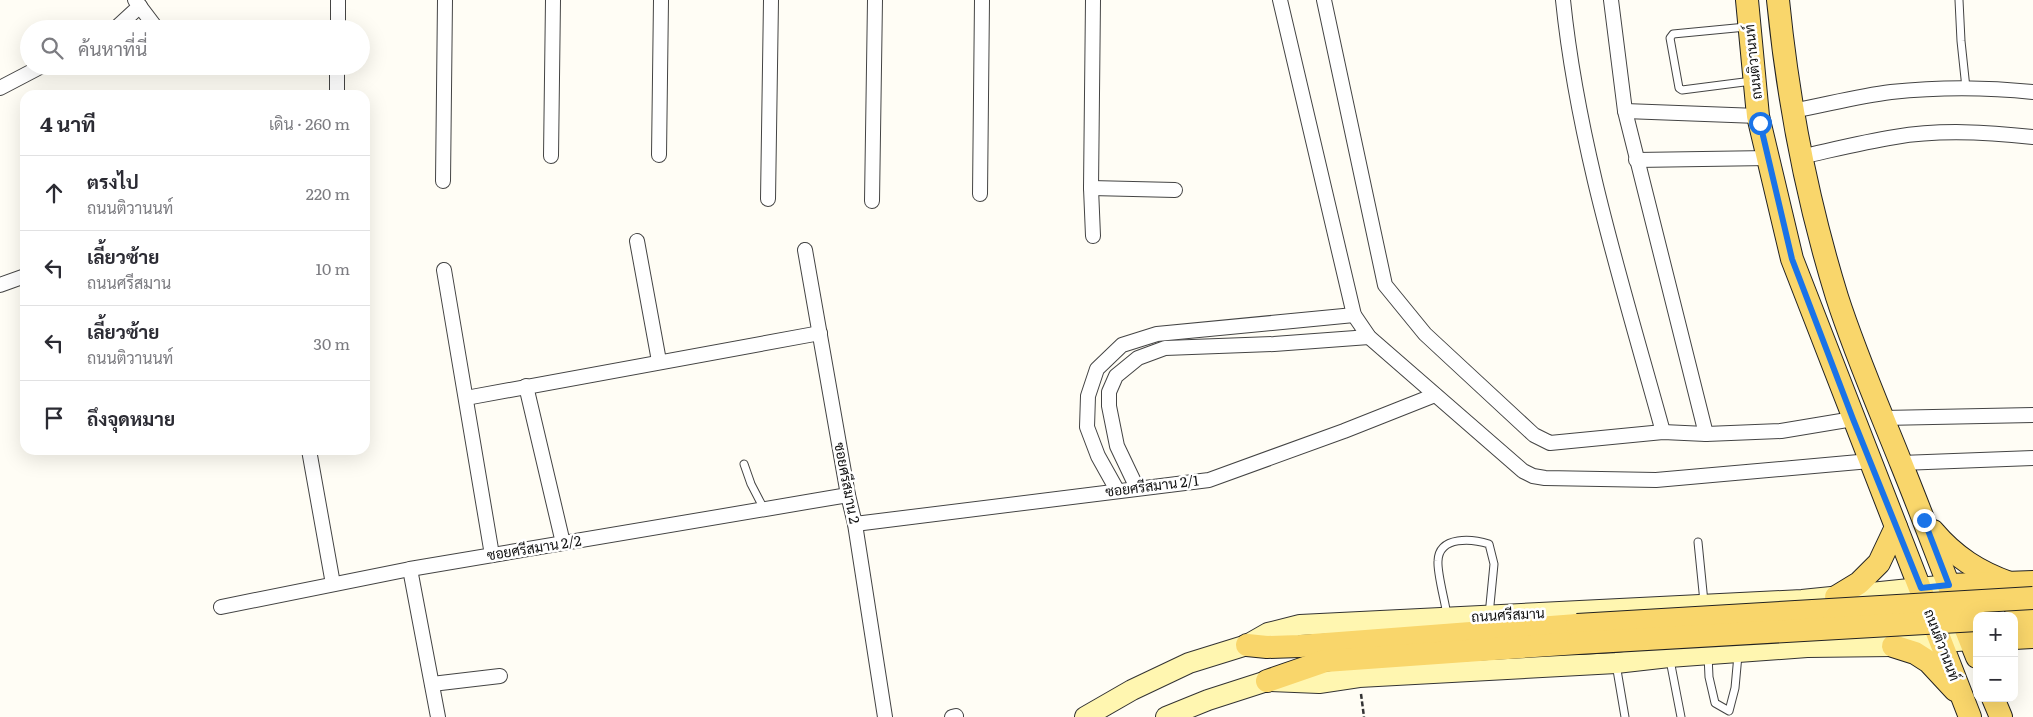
<!DOCTYPE html>
<html lang="th">
<head>
<meta charset="utf-8">
<style>
  :root { --surface:#fff; --page:#f7f7f7; --text:#2b2b33; --muted:#7c7c81; --line:#e1e1e2 }
  body { margin:0; font-family:Literata,Sarabun,serif; background:var(--page); color:var(--text) }
  .controls { position:absolute; right:15px; bottom:15px; display:grid; overflow:hidden; border-radius:10px; box-shadow:0 5px 20px #0002 }
  .controls button { width:45px; height:45px; display:grid; place-items:center; padding:0; border:0; border-bottom:1px solid var(--line); background:var(--surface); color:var(--text); font:25px sans-serif }
  .stop { position:absolute; width:15px; height:15px; margin:-11px; border:4px solid #1a73e8; border-radius:50%; background:#fff }
  .stop.end { background:#1a73e8; border-color:#fff; box-shadow:0 1px 5px #0008 }
  .list { margin:0; padding:0; list-style:none }
  h2 { display:flex; justify-content:space-between; align-items:center; height:65px; margin:0; padding:0 20px; font-size:21px }
  h2 small { font-size:16px; font-weight:400; color:var(--muted) }
  .list li { display:grid; grid-template-columns:32px 1fr auto; gap:15px; align-items:center; box-sizing:border-box; height:75px; padding:0 20px; border-top:1px solid var(--line) }
  .list b { display:block; font-size:19px; white-space:nowrap }
  .list p { margin:0; font-size:16px; white-space:nowrap; color:var(--muted) }
  .list em { font-size:16px; font-style:normal; color:var(--muted) }
  .icon { flex:none; width:28px; height:28px; fill:none; stroke:currentColor; stroke-width:2; stroke-linecap:round; stroke-linejoin:round }
  .map { position:relative; flex:none; width:2033px; height:717px; overflow:hidden }
  .search { position:absolute; background:var(--surface); box-shadow:0 5px 20px #0002; left:20px; top:20px; width:350px; height:55px; display:flex; align-items:center; gap:12px; box-sizing:border-box; padding:0 18px; border-radius:28px; color:var(--muted); font-size:19px }
  .panel { position:absolute; background:var(--surface); box-shadow:0 5px 20px #0002; left:20px; top:90px; width:350px; height:365px; border-radius:15px }
  .map>svg:first-child { display:block }
  .lines { fill:none; stroke-linecap:round; stroke-linejoin:round }
  .service-casing { stroke:#444; stroke-width:9 }
  .minor-casing { stroke:#444; stroke-width:16 }
  .secondary-casing { stroke:#333; stroke-width:22 }
  .primary-casing { stroke:#222; stroke-width:24 }
  .path { stroke:#333; stroke-width:2.5; stroke-dasharray:5 2.5; stroke-linecap:butt }
  .service { stroke:#fff; stroke-width:7 }
  .minor { stroke:#fff; stroke-width:14 }
  .secondary { stroke:#fff6b0; stroke-width:20 }
  .primary { stroke:#f9d66b; stroke-width:22 }
  .primary-bridge-casing { stroke:#222; stroke-width:24; stroke-linecap:butt }
  .primary-bridge { stroke:#f9d66b; stroke-width:22 }
  .route { stroke:#1a73e8; stroke-width:6 }
  .labels { text-anchor:middle; stroke-width:5; stroke-linejoin:round; paint-order:stroke }
  .street-label { font-size:14px; fill:#111; stroke:#fff }
</style>
</head>
<body>
<div class="map">
<svg width="2033" height="717" viewBox="0 0 2033 717">
  <rect width="100%" height="100%" fill="#fffdf5"/>
  <g class="lines">
    <g class="service-casing">
      <g id="service">
        <path d="M1959,0l2,41 5,47"/>
        <path d="M1746,27l-73,7 -3,4 9,50 3,2 70,-9"/>
        <path d="M744,464l7,20 13,25"/>
        <path d="M1698,542l6,60"/>
        <path d="M1447,615c-2,-14 -10,-42 -9,-54 1,-26 35,-22 51,-17l5,20 -5,51"/>
        <path d="M1708,655l1,22 6,26 14,8 6,-23 3,-33"/>
        <path d="M1670,660l11,57"/>
        <path d="M1616,664l9,53"/>
      </g>
    </g>
    <g class="minor-casing">
      <g id="minor">
        <path d="M135,0l22,29"/>
        <path d="M1280,0l74,315 15,22 154,134 10,5 12,2 111,2 214,-19"/>
        <path d="M1324,0l61,285 40,49 109,101 16,8 113,-11 43,2 75,-3 72,-12"/>
        <path d="M1563,0c15,147 61,290 100,432"/>
        <path d="M1611,0l14,111 81,323"/>
        <path d="M115,29l25,-23"/>
        <path d="M338,29v-29"/>
        <path d="M0,88l42,-22"/>
        <path d="M337,95v-29"/>
        <path d="M1625,111l133,5"/>
        <path d="M1792,111c33,-6 66,-15 99,-19 47,-5 95,-5 142,0"/>
        <path d="M659,155l2,-155"/>
        <path d="M551,156l2,-156"/>
        <path d="M1800,157c32,-7 63,-15 95,-20 45,-8 93,-5 138,0"/>
        <path d="M1636,160l133,-2"/>
        <path d="M443,181l2,-181"/>
        <path d="M1091,188l84,2"/>
        <path d="M980,194l2,-194"/>
        <path d="M768,199l3,-199"/>
        <path d="M872,201l3,-201"/>
        <path d="M1093,236l-2,-48 2,-188"/>
        <path d="M637,241l22,120"/>
        <path d="M805,250l43,245 7,29 30,193"/>
        <path d="M444,270l48,285"/>
        <path d="M0,285l25,-9"/>
        <path d="M526,386l37,157"/>
        <path d="M466,398l354,-65"/>
        <path d="M1883,418l150,-3"/>
        <path d="M309,450l24,134"/>
        <path d="M1901,463l132,-5"/>
        <path d="M1137,488l-20,-42 -8,-40v-14l7,-16 22,-18 27,-10 109,-4 95,-7"/>
        <path d="M1117,490l-19,-34 -11,-29 1,-31 9,-27 25,-24 35,-11 197,-19"/>
        <path d="M855,524l354,-44 135,-49 91,-36"/>
        <path d="M410,569l28,148"/>
        <path d="M221,607l189,-38 438,-74"/>
        <path d="M432,684l68,-8"/>
        <path d="M952,717l4,-1"/>
      </g>
    </g>
    <g class="secondary-casing">
      <g id="secondary">
        <path d="M1085,717l47,-27 57,-27 58,-18 21,-12 32,-8 502,-25 147,-15"/>
        <path d="M1166,717l42,-17 59,-19 52,2 40,-6 257,-14 53,-6 138,-10 86,-1 77,-6"/>
      </g>
    </g>
    <g class="primary-casing">
      <g id="primary">
        <path d="M1747,0l11,116 34,143 178,458"/>
        <path d="M1778,0c10,101 29,200 59,297 18,56 42,111 64,166 26,64 50,130 76,194"/>
        <path d="M1933,531c22,26 46,41 77,52"/>
        <path d="M1949,585l84,-3"/>
        <path d="M1836,597l23,-14 20,-20 17,-36"/>
        <path d="M2014,618l19,-1"/>
        <path d="M2014,638l19,-1"/>
        <path d="M1247,645l20,2 33,-1 277,-21"/>
        <path d="M1893,646l22,7 14,9 26,28"/>
        <path d="M1267,681l58,-20 253,-18"/>
        <path d="M1993,698l8,19"/>
      </g>
    </g>
    <path class="path" d="M1361,694l3,23"/>
    <use href="#service" class="service"/>
    <use href="#minor" class="minor"/>
    <use href="#secondary" class="secondary"/>
    <use href="#primary" class="primary"/>
    <g class="primary-bridge-casing">
      <g id="primary-bridge">
        <path d="M1577,625l456,-27"/>
        <path d="M1578,643l399,-23"/>
      </g>
    </g>
    <use href="#primary-bridge" class="primary-bridge"/>
  </g>
  <g class="lines">
    <path class="route" d="M1760,123l32,136 61,160 68,169 28,-3 -25,-65"/>
  </g>
  <g class="labels">
    <g class="street-label">
      <text transform="translate(1753 62) rotate(-96)" y="5">ถนนติวานนท์</text>
      <text transform="translate(847 483) rotate(79)" y="5">ซอยศรีสมาน 2</text>
      <text transform="translate(1152 486) rotate(-7)" y="5">ซอยศรีสมาน 2/1</text>
      <text transform="translate(534 548) rotate(-9)" y="5">ซอยศรีสมาน 2/2</text>
      <text transform="translate(1508 615) rotate(-3)" y="5">ถนนศรีสมาน</text>
      <text transform="translate(1942 645) rotate(69)" y="5">ถนนติวานนท์</text>
    </g>
  </g>
</svg>
<div class="controls">
<button>+</button>
<button>−</button>
</div>
<div class="stop" style="left:1760px;top:123px"></div>
<div class="stop end" style="left:1924px;top:520px"></div>
<div class="search"><svg class="icon" aria-label="search" viewBox="0 0 24 24"><circle cx="10" cy="10" r="6"/><path d="M15 15l6 6"/></svg>ค้นหาที่นี่</div>
<section class="panel">
<h2>4 นาที<small>เดิน · 260 m</small></h2>
<ul class="list">
<li><svg class="icon" aria-label="ahead" viewBox="0 0 24 24"><path d="M12 20V5M6 11l6-6 6 6"/></svg><div><b>ตรงไป</b><p>ถนนติวานนท์</p></div><em>220 m</em></li>
<li><svg class="icon" aria-label="left" viewBox="0 0 24 24"><path d="M17 20v-9H6M10 6l-5 5 5 5"/></svg><div><b>เลี้ยวซ้าย</b><p>ถนนศรีสมาน</p></div><em>10 m</em></li>
<li><svg class="icon" aria-label="left" viewBox="0 0 24 24"><path d="M17 20v-9H6M10 6l-5 5 5 5"/></svg><div><b>เลี้ยวซ้าย</b><p>ถนนติวานนท์</p></div><em>30 m</em></li>
<li><svg class="icon" aria-label="arrive" viewBox="0 0 24 24"><path d="M6 21V4h12l-3 4 3 4H6"/></svg><div><b>ถึงจุดหมาย</b></div></li>
</ul>
</section>
</div>
</body>
</html>
